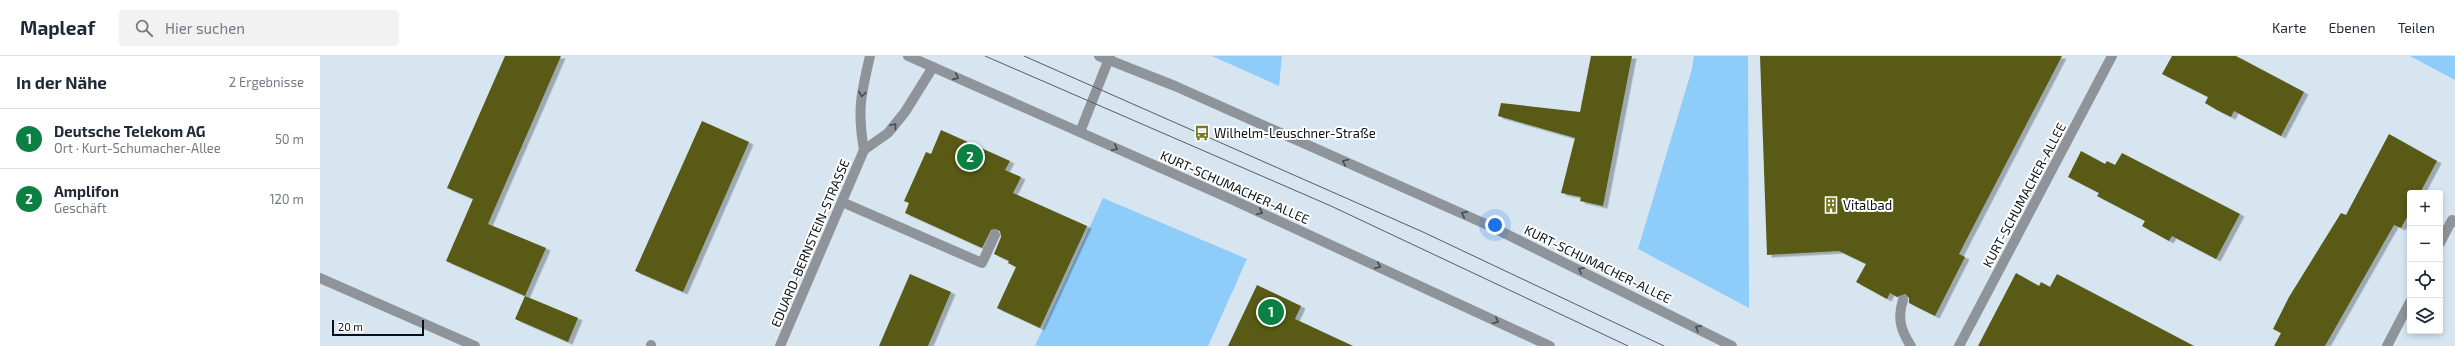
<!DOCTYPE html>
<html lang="de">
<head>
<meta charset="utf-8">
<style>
  :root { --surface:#fff; --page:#f2f2f3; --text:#1f2937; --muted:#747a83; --line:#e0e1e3; --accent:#0b8043 }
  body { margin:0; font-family:"Exo 2",sans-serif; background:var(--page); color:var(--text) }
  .controls { position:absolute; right:12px; bottom:12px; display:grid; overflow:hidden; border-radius:4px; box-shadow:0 2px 6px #0003 }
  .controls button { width:36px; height:36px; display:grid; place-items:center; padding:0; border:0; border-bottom:1px solid var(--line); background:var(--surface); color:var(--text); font:20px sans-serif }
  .scale { position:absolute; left:12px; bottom:10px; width:92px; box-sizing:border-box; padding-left:4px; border:2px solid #0b1014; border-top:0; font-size:11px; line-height:14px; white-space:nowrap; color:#0b1014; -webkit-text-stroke:3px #fff; paint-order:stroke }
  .you { position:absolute; left:1175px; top:169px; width:14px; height:14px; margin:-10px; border:3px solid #fff; border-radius:50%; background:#1a73e8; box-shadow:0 0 0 6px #1a73e833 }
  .badge { display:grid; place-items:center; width:26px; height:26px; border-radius:50%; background:var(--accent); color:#fff; font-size:13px; font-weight:700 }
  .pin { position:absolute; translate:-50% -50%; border:2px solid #fff; box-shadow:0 1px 4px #0006 }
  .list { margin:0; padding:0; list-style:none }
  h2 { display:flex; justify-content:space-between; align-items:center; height:52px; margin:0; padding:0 16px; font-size:17px }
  h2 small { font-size:13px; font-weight:400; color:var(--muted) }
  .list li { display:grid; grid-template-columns:26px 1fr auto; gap:12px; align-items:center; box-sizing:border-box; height:60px; padding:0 16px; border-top:1px solid var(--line) }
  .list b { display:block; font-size:15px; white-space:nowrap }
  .list p { margin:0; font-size:13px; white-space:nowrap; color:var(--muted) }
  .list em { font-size:13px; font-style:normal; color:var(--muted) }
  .icon { flex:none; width:22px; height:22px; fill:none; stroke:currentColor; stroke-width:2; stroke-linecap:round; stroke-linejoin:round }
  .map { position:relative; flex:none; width:2135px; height:290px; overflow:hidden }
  header { display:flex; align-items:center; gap:24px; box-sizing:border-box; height:56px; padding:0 20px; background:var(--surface); border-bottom:1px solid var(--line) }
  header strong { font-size:19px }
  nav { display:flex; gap:22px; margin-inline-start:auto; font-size:14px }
  .search { width:280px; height:36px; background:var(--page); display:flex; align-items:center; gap:10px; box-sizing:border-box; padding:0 14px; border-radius:4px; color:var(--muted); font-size:15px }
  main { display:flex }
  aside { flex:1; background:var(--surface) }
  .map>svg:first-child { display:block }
  .green { fill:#8eccf9 }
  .building { fill:#585a16; filter:url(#shadow) }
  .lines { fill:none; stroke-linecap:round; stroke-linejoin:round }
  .minor { stroke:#8e9499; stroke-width:10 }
  .tram { stroke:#555e64; stroke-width:1 }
  .oneway { stroke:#464b50 }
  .labels { text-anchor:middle; stroke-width:4; stroke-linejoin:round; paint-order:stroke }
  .poi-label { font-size:13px; fill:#0b1014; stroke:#fff; text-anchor:start }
  .street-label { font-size:13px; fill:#0b1014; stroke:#fff }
</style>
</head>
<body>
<header>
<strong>Mapleaf</strong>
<div class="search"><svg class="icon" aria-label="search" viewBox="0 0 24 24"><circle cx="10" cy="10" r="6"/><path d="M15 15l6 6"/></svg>Hier suchen</div>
<nav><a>Karte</a><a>Ebenen</a><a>Teilen</a></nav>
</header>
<main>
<aside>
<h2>In der Nähe<small>2 Ergebnisse</small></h2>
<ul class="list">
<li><span class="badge">1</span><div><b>Deutsche Telekom AG</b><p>Ort · Kurt-Schumacher-Allee</p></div><em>50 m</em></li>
<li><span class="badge">2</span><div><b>Amplifon</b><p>Geschäft</p></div><em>120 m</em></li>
</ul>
</aside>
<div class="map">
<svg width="2135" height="290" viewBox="0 0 2135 290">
  <defs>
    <filter id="shadow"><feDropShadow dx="4.5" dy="2.5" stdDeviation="0" flood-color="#0004"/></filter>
  </defs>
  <rect width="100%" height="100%" fill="#d6e5f0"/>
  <g class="green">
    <path d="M892,0h70l-3,30z"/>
    <path d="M1374,0h54l1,252 -111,-59 54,-180z"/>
    <path d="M2090,0h45v24z"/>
    <path d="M783,142l144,61 -39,87h-173z"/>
  </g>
  <g class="building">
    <path d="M185,0h56l-73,168 58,24 -21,48 -79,-35 27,-62 -26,-11z"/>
    <path d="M1271,0h41l-29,150 -23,-5 1,-4 -20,-4 14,-55 -77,-22 3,-13 79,9z"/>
    <path d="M1440,0h302l-103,198 6,3 -30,59 -26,-13v-5l-4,-4 -8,3 -7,-4 -3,6 -31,-17 10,-18 -27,-13 -72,4z"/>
    <path d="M1852,0h64l68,36 -23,44 -47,-25 -3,6 -14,-7 -12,-7 3,-6 -46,-23z"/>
    <path d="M382,65l47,21 -66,150 -48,-21z"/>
    <path d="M621,74l69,31 -5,9 16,7 -8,16 74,33 -47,102 -43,-20 19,-41 -8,-4 1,-2 -15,-7 7,-17 -1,-6 -5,-2 -4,1 -9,18 -77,-35 4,-10 -5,-2 22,-49 5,2z"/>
    <path d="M2069,78l48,27 -17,32h-10v19l-9,16 -7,-3 -69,121h-51l7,-13 -8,-4 16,-32 52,-84 5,2z"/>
    <path d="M1761,95l24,13 2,-3 8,4 7,-12 118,61 -24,45 -44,-23 -3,5 -27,-15 3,-5 -48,-25 2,-3 -31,-16z"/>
    <path d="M1696,217l23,13 2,-4 9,5 7,-13 137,72h-216z"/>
    <path d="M590,218l41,18 -23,54h-49z"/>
    <path d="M937,229l44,21 -6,13 58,27h-125z"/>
    <path d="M205,240l53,22 -10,24 -53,-23z"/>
  </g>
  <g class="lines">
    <g class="minor">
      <path d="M588,0l325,144 317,146"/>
      <path d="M779,0l76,30 315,140 242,120"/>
      <path d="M760,76l30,-76"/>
      <path d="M544,94l24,-17 17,-21 28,-45"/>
      <path d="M522,146l140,61 13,-28"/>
      <path d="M2120,187l12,-23 3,2"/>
      <path d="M0,222l155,68"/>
      <path d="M1583,244c-6,18 -2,31 8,46"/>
      <path d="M331,290v-1"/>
      <path d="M460,290l84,-196c-7,-39 -3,-56 6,-94"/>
      <path d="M1639,290l153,-290"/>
      <path d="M2067,290l23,-44"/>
    </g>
    <g class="tram">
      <path d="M665,0l346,150 297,140"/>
      <path d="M704,0l399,176 241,114"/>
    </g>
  </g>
  <defs><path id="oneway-chevron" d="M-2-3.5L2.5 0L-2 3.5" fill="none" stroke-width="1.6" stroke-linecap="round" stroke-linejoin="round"/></defs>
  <g class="oneway">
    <use href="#oneway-chevron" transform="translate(636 21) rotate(24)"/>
    <use href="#oneway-chevron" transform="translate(542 38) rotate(99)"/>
    <use href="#oneway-chevron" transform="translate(574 70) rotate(-50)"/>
    <use href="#oneway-chevron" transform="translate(795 92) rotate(25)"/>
    <use href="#oneway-chevron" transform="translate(1025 106) rotate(-156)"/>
    <use href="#oneway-chevron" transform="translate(940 156) rotate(25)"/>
    <use href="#oneway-chevron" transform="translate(1144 158) rotate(-156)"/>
    <use href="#oneway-chevron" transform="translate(1058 210) rotate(25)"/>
    <use href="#oneway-chevron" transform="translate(1261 214) rotate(-154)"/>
    <use href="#oneway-chevron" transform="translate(1176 265) rotate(25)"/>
    <use href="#oneway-chevron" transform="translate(1378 272) rotate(-152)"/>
  </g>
  <defs>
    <g id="bus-bare" transform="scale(1.2)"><path d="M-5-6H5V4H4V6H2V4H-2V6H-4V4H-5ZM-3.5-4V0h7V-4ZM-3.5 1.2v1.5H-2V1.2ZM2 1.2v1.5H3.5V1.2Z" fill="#767921" stroke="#fff" stroke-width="2.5" paint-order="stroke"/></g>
    <g id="building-bare" transform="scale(1.2)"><path d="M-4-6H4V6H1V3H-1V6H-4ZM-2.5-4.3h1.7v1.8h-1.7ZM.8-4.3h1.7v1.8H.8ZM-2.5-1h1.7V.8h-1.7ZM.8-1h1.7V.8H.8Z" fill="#767921" stroke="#fff" stroke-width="2.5" paint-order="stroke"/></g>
  </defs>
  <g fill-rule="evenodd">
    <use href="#bus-bare" x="882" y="77"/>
    <use href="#building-bare" x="1511" y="149"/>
  </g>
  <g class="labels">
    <g class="poi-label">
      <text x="894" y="82">Wilhelm-Leuschner-Straße</text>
      <text x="1523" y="154">Vitalbad</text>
    </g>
    <g class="street-label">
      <text transform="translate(915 131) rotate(24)" y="5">KURT-SCHUMACHER-ALLEE</text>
      <text transform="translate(1704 139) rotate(-62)" y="5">KURT-SCHUMACHER-ALLEE</text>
      <text transform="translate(490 187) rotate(-67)" y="5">EDUARD-BERNSTEIN-STRASSE</text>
      <text transform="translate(1278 208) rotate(26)" y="5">KURT-SCHUMACHER-ALLEE</text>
    </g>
  </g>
</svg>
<div class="controls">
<button>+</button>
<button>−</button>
<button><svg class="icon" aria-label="locate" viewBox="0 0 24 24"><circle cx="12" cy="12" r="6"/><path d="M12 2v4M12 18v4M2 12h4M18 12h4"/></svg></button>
<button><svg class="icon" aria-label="layers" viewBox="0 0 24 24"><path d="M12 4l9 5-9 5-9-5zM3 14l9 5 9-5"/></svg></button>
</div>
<div class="scale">20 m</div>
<div class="you"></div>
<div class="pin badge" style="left:951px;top:256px">1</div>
<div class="pin badge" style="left:650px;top:101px">2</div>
</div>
</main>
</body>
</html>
